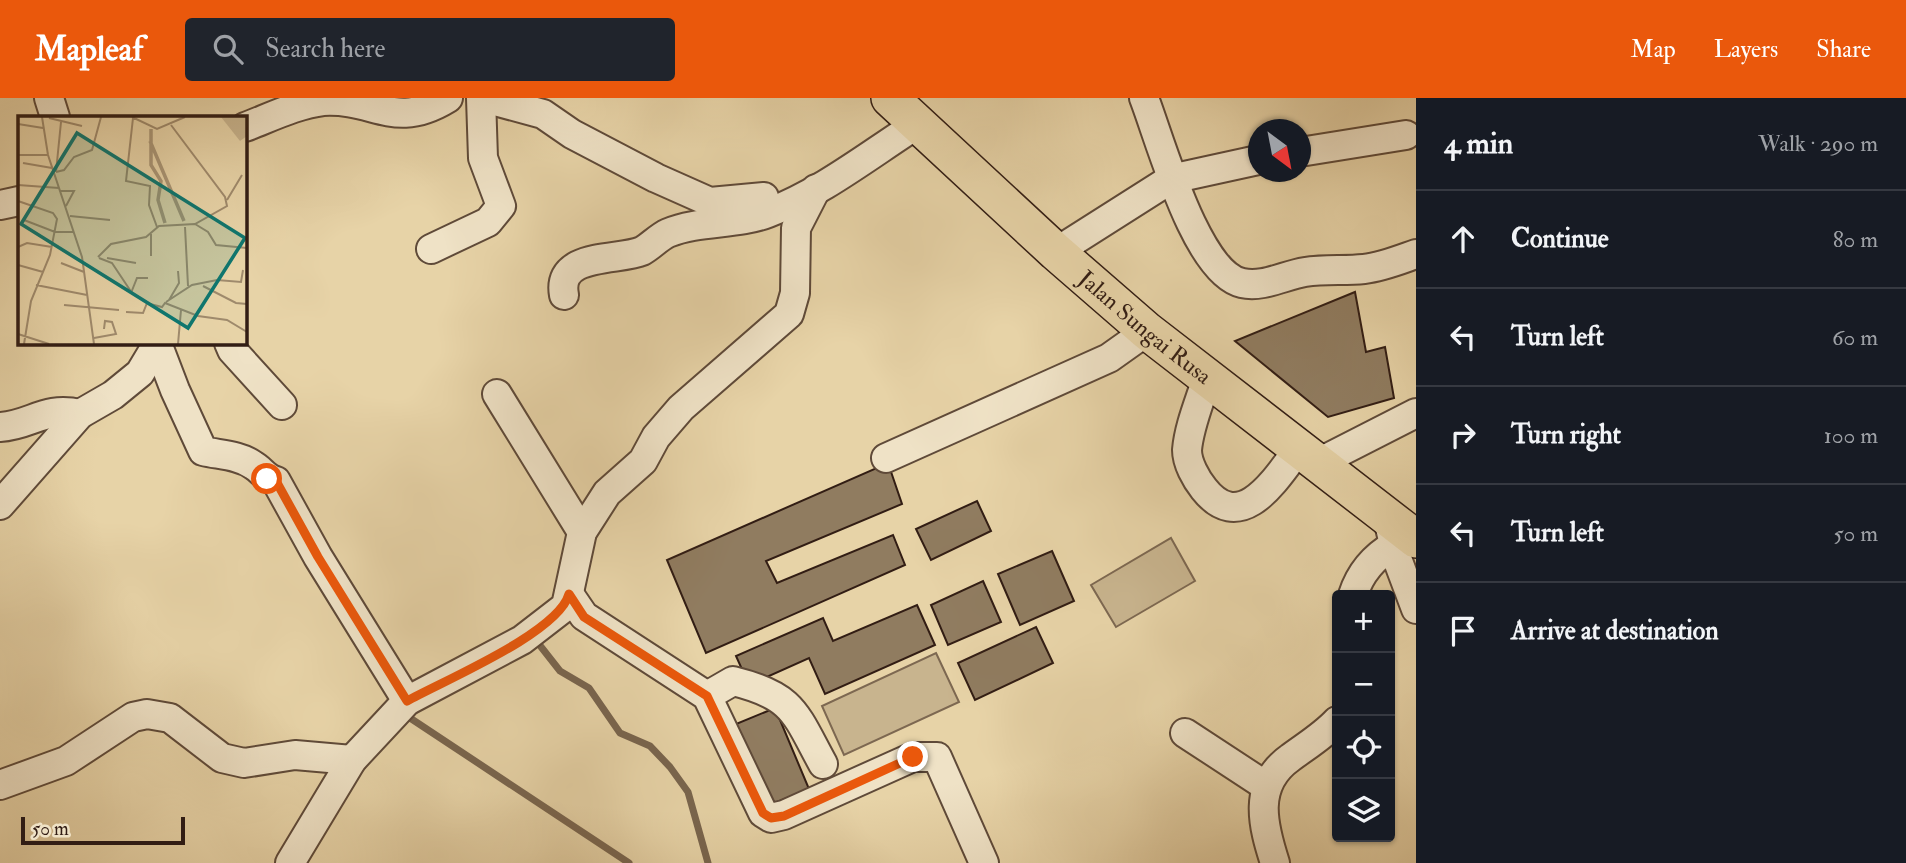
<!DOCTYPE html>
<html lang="en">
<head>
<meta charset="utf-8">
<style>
  :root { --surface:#171b24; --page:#20242c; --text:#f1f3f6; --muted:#9ea1a6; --line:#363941; --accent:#ea580c }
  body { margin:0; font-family:"IM FELL Double Pica",serif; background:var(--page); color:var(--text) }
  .controls { position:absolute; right:21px; bottom:21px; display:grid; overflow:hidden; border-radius:7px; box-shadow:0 2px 5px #0004 }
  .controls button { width:63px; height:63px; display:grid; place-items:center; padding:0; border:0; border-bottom:2px solid var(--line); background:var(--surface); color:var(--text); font:35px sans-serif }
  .compass { position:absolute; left:1248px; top:21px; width:63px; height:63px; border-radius:50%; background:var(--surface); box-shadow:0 2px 5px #0004; rotate:148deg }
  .scale { position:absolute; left:21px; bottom:18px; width:164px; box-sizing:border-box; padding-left:7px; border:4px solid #321d14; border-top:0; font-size:19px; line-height:24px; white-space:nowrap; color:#321d14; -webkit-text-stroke:5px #efe2c6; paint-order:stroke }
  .stop { position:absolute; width:21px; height:21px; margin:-16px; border:5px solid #ea580c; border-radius:50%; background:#fff }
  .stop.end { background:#ea580c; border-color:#fff; box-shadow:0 2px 7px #0008 }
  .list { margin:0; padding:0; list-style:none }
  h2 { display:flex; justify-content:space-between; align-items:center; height:91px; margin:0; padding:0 28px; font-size:30px }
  h2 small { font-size:23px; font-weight:400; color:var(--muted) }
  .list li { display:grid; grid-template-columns:46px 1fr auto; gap:21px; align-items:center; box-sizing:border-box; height:98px; padding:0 28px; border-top:2px solid var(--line) }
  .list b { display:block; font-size:26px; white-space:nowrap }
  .list em { font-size:23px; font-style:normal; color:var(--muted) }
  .icon { flex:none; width:38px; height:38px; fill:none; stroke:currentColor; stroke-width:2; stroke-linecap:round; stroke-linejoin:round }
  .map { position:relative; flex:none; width:1416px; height:765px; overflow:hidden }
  header { display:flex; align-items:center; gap:42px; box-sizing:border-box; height:98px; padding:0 35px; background:var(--accent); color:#fff }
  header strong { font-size:33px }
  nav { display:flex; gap:38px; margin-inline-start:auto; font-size:24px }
  .search { width:490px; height:63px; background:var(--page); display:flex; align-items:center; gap:18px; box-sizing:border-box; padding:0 24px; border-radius:7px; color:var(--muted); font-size:26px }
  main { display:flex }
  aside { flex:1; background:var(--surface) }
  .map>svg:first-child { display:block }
  .green { fill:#c8b48e; stroke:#7d6851; stroke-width:2 }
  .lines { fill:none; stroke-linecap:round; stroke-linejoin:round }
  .stream { stroke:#79654e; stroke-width:7 }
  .building { fill:#907c60; stroke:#321d14; stroke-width:2 }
  .minor-casing { stroke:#5f4a39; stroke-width:32 }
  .major-casing { stroke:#321d14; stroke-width:40 }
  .minor { stroke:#efe2c6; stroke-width:28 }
  .major { stroke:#e7d3a7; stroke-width:37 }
  .route { stroke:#ea580c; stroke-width:9 }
  .labels { text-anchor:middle; stroke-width:6; stroke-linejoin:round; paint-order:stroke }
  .street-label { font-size:23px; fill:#321d14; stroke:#efe2c6 }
  .inset-river { fill:none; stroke:#a99575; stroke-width:3.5 }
  .inset-road { fill:none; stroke:#9f8a6c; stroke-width:2 }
  .view { fill:#0f766e; fill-opacity:0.15; stroke:#0f766e; stroke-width:3.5 }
  .inset-edge { fill:none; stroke:#321d14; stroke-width:3.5 }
</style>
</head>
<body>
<header>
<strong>Mapleaf</strong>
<div class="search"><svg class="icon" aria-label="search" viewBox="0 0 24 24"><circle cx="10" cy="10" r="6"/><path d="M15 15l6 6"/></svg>Search here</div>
<nav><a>Map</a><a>Layers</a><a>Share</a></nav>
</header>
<main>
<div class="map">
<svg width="1416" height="765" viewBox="0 0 1416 765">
  <rect width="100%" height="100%" fill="#e7d3a7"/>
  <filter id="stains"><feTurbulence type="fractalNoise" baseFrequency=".00286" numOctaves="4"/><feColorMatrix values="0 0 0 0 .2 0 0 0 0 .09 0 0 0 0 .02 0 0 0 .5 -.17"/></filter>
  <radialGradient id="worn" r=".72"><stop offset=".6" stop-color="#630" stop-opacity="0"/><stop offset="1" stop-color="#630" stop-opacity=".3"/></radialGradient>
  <g class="green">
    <path d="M1171,440l24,43 -79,46 -25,-42z"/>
    <path d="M936,555l23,49 -115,53 -22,-49z"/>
  </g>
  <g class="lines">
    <g class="stream">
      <path d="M538,545l22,28 29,17 31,45 30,13 20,21 18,25 20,71"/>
      <path d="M404,616l225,149"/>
    </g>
  </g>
  <g class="building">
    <path d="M1355,194l11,60 19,-5 9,51 -66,19 -93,-76z"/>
    <path d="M888,365l14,41 -136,57 11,22 116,-48 12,30 -199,88 -39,-93z"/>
    <path d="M977,403l14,30 -60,29 -15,-31z"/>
    <path d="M1052,453l22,50 -54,24 -22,-51z"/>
    <path d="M983,483l18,41 -53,23 -17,-40z"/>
    <path d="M917,507l18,40 -110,49 -16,-36 -60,27 -13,-29 87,-38 10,23z"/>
    <path d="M1036,529l17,36 -78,37 -17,-37z"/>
    <path d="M775,610l34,81 -39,16 -34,-81z"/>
  </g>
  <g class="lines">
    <g class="minor-casing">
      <g id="minor">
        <path d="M49,0l6,19"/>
        <path d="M484,0l59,16 29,20 84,44 54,24 54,-5"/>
        <path d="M1144,0c16,41 52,175 98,185 21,5 43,-8 63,-11 20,-3 40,-1 59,-3 18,-2 35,-9 52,-15"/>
        <path d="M245,29c24,-9 52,-23 78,-26 53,-3 71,30 125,-3"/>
        <path d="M1300,54l106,-17"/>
        <path d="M0,107l19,-4"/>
        <path d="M431,151l57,-27 13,-16 -18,-48 -2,-60"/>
        <path d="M1056,154l115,-73 87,-19"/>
        <path d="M564,197c-8,-43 55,-34 78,-44 9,-5 17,-14 26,-18 31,-13 69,-8 100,-20 53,-20 101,-58 148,-88"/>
        <path d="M157,245l18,47 28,61c17,4 36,4 50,14 9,5 12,13 23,16l42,76 89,144"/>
        <path d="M229,245l3,7 50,55"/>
        <path d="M1207,280c-7,23 -18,48 -20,72 0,13 9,29 17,39 38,48 73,-12 96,-42"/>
        <path d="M497,296l85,138"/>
        <path d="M0,329c32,-2 44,-21 80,-13"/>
        <path d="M886,360l223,-100 38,-27"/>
        <path d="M1320,364l96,-49"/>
        <path d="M0,407l80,-91 33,-19 27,-22 18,-30"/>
        <path d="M1387,417l11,46 18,48"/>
        <path d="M569,496l15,22 123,80 56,117 8,5 13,-3 129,-58h24l47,106"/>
        <path d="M1353,497c7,-22 22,-39 41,-50"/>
        <path d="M707,598l26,-15c61,15 62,32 90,83"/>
        <path d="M1185,635l81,53"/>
        <path d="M0,687l66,-24 67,-44 14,-3 23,4 52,40 22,5 51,-8 57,5"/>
        <path d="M290,765l62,-103 55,-59 115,-61 44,-34 16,-74 25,-39 36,-32 13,-24 25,-29 108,-94 6,-21 1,-65 20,-39"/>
        <path d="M1275,765c-12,-37 -23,-78 15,-105 16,-12 33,-22 47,-37"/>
      </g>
    </g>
    <g class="major-casing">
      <g id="major">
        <path id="s1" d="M890,0l166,154 91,79 269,208"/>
      </g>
    </g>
    <use href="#minor" class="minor"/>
    <use href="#major" class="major"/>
  </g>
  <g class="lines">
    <path class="route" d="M267,381l9,2 42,76 89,144c38,-21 151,-68 162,-107l15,23 123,79 56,117 8,5 13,-2 129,-59"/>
  </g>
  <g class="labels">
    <g class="street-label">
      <text dy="8" stroke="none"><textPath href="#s1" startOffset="343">Jalan Sungai Rusa</textPath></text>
    </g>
  </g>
  <g transform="translate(18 18)">
    <rect width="229" height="229" fill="#e7d3a7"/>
    <path d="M203,1h26v19l-7,5z" fill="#c8b48e"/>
    <path class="inset-river" d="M133,13v36l10,16 -3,19 7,23M132,25l34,80"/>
    <path class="inset-road" d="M24,1l6,38 34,102 12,87M114,1l25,12 28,-12M31,2l33,8M115,2l-7,63 24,5 -1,19 8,22M0,8l25,4M0,39h30M5,47l29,5M38,56l8,-2 10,-13 18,-7 9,-33M38,56l5,-50M0,69l41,3M42,75h14l-8,15M209,84l15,-25M0,85l35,12 4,6 -7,36 -19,46 -7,43M52,100l40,4M6,104l31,12h19M177,108l13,8 8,13 31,3M167,111l3,59M0,131l9,-4 25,4M133,140v-22M80,141l13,-13 35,-7 13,-11 36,-2 32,-18 -2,-9 -54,-72M81,142l13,5 20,30 18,11 12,3 3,-4 33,13 29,4 20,12M89,142l29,5M43,147l23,9M0,149l25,7M18,169l51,10M185,170l33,17 11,1M113,177l6,-15h11M151,184l10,-17 -1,-12M148,186l26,-17 25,-5 24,2 2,-12M46,189l55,5M108,196l17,1 4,-10M0,218l31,10M76,222l22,-4 -4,-12 -7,-1 -1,8M160,228l3,-34"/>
    <path class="view" d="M59,17l168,105 -57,90 -167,-104z"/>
    <rect width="229" height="229" class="inset-edge"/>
  </g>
  <rect width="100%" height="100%" filter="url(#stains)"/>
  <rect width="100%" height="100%" fill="url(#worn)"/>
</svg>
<div class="controls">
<button>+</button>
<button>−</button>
<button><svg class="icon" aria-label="locate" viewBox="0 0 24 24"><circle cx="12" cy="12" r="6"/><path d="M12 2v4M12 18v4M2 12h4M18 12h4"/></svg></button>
<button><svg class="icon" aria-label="layers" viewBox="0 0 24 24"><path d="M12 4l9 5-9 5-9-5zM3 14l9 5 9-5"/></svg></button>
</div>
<svg class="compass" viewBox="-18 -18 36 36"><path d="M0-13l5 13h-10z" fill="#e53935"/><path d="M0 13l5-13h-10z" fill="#9ea1a6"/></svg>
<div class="scale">50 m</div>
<div class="stop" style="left:267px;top:381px"></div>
<div class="stop end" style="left:913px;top:659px"></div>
</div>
<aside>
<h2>4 min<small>Walk · 290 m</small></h2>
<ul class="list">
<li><svg class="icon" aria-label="ahead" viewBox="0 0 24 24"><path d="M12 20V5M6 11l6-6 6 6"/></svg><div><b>Continue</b></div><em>80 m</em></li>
<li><svg class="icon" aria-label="left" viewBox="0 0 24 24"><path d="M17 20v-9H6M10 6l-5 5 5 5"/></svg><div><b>Turn left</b></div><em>60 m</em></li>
<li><svg class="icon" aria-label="right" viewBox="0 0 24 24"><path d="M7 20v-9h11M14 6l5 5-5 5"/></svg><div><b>Turn right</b></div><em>100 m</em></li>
<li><svg class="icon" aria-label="left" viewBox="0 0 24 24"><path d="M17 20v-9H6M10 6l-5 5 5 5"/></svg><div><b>Turn left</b></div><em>50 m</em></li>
<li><svg class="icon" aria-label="arrive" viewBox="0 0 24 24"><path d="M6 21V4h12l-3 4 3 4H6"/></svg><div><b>Arrive at destination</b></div></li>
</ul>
</aside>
</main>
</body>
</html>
